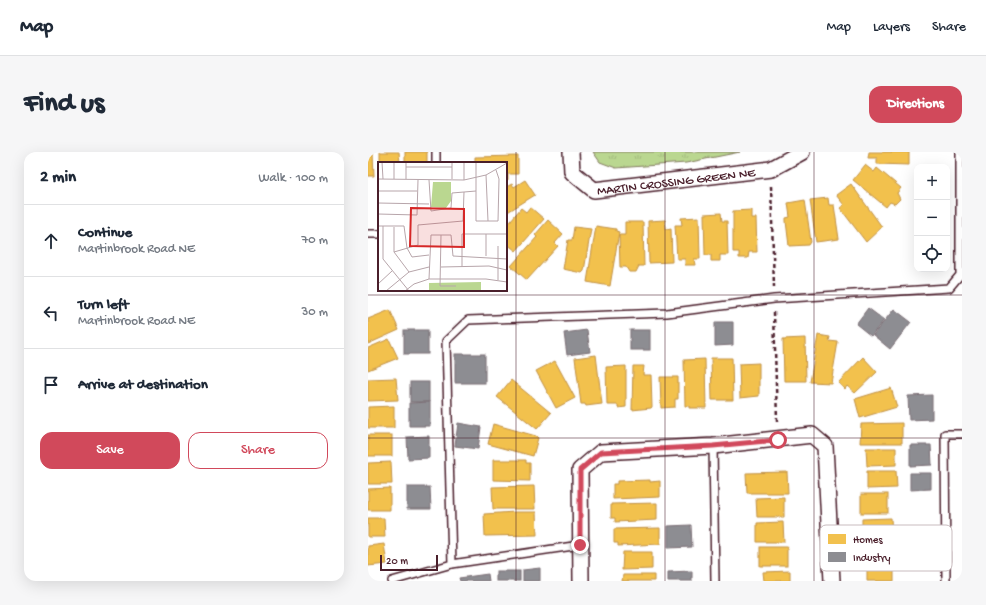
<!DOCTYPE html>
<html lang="en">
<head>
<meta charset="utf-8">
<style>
  :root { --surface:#fff; --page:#f6f6f7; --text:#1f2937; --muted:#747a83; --line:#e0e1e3; --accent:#d1495b }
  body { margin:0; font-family:"Gochi Hand",sans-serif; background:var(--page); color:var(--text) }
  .controls { position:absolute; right:12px; top:12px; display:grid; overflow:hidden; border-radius:8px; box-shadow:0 4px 16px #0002 }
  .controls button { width:36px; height:36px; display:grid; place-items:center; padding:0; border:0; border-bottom:1px solid var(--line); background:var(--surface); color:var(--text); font:20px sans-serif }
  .scale { position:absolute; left:12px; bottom:10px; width:58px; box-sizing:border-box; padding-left:4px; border:2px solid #4a1f2b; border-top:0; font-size:11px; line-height:14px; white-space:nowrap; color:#4a1f2b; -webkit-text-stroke:3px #fff; paint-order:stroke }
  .stop { position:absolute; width:12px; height:12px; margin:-9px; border:3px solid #d1495b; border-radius:50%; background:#fff }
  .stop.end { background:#d1495b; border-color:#fff; box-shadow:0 1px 4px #0008 }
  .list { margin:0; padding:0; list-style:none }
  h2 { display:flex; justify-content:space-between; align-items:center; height:52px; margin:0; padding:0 16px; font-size:17px }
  h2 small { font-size:13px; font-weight:400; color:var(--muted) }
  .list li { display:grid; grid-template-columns:26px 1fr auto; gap:12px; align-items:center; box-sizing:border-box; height:72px; padding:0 16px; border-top:1px solid var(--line) }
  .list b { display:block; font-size:15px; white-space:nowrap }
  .list p { margin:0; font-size:13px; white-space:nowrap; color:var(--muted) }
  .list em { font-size:13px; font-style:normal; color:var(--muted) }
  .actions { display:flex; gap:8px; padding:12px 16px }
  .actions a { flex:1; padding:9px 0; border:1px solid var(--accent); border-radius:12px; text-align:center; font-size:14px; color:var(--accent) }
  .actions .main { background:var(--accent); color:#fff }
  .icon { flex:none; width:22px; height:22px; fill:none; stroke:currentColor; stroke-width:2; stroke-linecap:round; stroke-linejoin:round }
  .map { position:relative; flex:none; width:594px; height:429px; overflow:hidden; border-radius:12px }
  header { display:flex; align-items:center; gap:24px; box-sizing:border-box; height:56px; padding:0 20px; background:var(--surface); border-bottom:1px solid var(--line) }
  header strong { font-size:19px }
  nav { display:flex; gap:22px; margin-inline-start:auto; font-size:14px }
  .intro { display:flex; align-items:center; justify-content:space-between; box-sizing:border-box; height:96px; padding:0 24px }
  h1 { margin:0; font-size:28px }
  .button { padding:10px 18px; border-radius:12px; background:var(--accent); color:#fff; font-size:14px; font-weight:700 }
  main { display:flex; gap:24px; padding:0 24px }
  aside { flex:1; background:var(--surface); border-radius:12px; box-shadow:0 4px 16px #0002 }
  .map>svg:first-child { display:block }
  .grass { fill:url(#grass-tufts); stroke:#827b5e }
  .homes { fill:#f2c14e; stroke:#c09044 }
  .industry { fill:#8d8d92; stroke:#796c73 }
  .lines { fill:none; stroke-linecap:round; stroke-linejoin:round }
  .lane-casing { stroke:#4a1f2b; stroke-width:10 }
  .street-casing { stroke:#4a1f2b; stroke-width:18 }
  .path { stroke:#4a1f2b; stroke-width:2.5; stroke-dasharray:4 3; stroke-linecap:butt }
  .lane { stroke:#fff; stroke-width:7 }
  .street { stroke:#fff; stroke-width:15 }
  .route { stroke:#d1495b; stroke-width:5 }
  .grid { fill:none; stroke:#4a1f2b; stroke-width:1; stroke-opacity:0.55 }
  .labels { text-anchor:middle; stroke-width:4; stroke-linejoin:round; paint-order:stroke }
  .street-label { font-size:13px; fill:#4a1f2b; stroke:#fff }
  .inset-road { fill:none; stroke:#b7a5aa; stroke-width:1 }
  .view { fill:#d62828; fill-opacity:0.15; stroke:#d62828; stroke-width:2 }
  .inset-edge { fill:none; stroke:#4a1f2b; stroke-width:2 }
  .key { fill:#fff; stroke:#c9bcbf; stroke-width:1 }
  .key-label { font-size:11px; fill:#4a1f2b }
</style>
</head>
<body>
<header>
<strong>Map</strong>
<nav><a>Map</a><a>Layers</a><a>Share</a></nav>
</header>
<div class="intro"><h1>Find us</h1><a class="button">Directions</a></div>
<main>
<aside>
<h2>2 min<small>Walk · 100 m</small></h2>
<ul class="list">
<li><svg class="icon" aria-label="ahead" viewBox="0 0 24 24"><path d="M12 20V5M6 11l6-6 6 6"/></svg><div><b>Continue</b><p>Martinbrook Road NE</p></div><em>70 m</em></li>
<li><svg class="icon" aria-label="left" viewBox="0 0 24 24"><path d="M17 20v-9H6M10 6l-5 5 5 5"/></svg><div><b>Turn left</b><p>Martinbrook Road NE</p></div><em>30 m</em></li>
<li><svg class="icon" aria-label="arrive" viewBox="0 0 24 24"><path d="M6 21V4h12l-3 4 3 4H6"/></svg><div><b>Arrive at destination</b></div></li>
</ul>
<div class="actions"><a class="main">Save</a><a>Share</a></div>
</aside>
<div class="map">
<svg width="594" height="429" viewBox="0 0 594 429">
  <defs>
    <pattern id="grass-tufts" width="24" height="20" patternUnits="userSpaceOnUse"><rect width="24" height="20" fill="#bad790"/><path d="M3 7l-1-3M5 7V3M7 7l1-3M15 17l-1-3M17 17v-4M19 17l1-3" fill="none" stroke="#a1b87c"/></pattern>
  </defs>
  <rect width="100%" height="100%" fill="#fff"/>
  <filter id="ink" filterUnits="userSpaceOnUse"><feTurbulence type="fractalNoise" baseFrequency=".025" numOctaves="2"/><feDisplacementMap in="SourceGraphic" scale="8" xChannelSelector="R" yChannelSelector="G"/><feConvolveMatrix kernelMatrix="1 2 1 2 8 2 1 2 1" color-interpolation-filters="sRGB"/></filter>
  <g filter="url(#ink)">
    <path class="grass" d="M225,0h147l-54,11 -70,5 -16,-6z"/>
    <g class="homes">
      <path d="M0,0h5l1,24h-6z"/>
      <path d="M12,0h19l1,11h-20z"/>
      <rect x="37" y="0" width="22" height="11"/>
      <path d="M501,0h40v13l-32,-1v-6h-9z"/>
      <path d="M150,4v18h-10v6h-2v-17h-31v-6z"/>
      <path d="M497,13l9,7 3,-4 24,20 -4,5 3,6 -5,5 -5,-2 -4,5 -33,-27z"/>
      <path d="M157,28l10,15 -29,18v-26l6,-3 2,3z"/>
      <path d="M483,32l31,43 -16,15 -26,-34 4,-3 -8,-10z"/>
      <path d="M460,46l1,7h5l5,34 -23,3 -6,-42z"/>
      <path d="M437,48l6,42 -2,3 -20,1 -3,-25v-3l4,-1 -2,-14z"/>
      <path d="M162,55l14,12 -28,32 -10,-8v-17l15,-18 5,4z"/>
      <path d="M383,58v8h5l1,34h-8l-1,6h-9v-6h-6v-41z"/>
      <path d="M353,61l1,8h5l1,34h-8v6h-9v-6h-6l-1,-41z"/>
      <path d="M331,65l1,42h-6l1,6h-10v-6h-8l-2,-34h7l-1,-7z"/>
      <path d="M180,68l15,14 -8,9 3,3 -31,34 -16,-14 26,-29 -2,-2z"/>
      <path d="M297,68l1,9 5,-1 1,34 -23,1 -1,-42z"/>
      <path d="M257,70h18l1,44h-5l-3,6h-7l-3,-5h-6l-1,-32h6z"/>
      <path d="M228,74l20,3v2l3,1 -9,54 -23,-4z"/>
      <path d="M206,75l17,2 -7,42 -2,2 -19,-4 5,-29h4z"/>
      <path d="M22,158l9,20 -31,14v-25z"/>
      <path d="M450,183l12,2 -1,4 9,1 -7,41 -21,-1z"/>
      <path d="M437,186l1,43h-22l-1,-42z"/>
      <path d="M21,187l9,19 -30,12v-22z"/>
      <path d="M228,203l6,49 -16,2 -1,-2h-4l-6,-46z"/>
      <path d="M495,205l14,15 -22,21 -8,-7 -2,3 -7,-6z"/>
      <path d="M343,206h21l1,42h-21z"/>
      <path d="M337,207l1,49h-17v-2h-4l-1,-46z"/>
      <path d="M187,209l20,37 -19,10 -20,-37z"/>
      <path d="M391,211v33l-19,2 -1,-34z"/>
      <path d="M258,214v41l-8,1v-3h-11l-1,-38z"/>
      <path d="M265,214h11l-1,9h8l1,32 -1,1 -19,2z"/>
      <path d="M292,225h18v22h-3v8l-14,1z"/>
      <path d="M28,226l2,22 -30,1v-22z"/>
      <path d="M143,228l40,33 -14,16 -40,-32z"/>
      <path d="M523,236l6,19 -37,11 -5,-19z"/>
      <path d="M26,254v22h-26v-21z"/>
      <path d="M534,271v20h-42l1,-19z"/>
      <path d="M125,272l43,12 2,2 -5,18 -45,-12z"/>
      <rect x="0" y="283" width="24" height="21"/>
      <path d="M498,296h30v17l-29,1z"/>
      <path d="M125,308h33v3h4v18l-37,-1z"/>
      <path d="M23,310l1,22h-24v-21z"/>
      <path d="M499,319h29l1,17 -30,1z"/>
      <path d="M419,320l1,21h-41l-1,-20z"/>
      <path d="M282,328v2l10,-1v16l-47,2v-15h4v-3z"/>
      <path d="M166,334l1,23h-42l-1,-22z"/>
      <path d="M22,336v22h-22v-21z"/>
      <rect x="493" y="342" width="27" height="19"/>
      <path d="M416,345v20h-27l-1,-19z"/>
      <path d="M289,351v17l-42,2v-4h-4v-14z"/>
      <path d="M147,360h21l1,23 -52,1 -1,-22z"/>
      <path d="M0,366h16l1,19h-17z"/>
      <path d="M523,366l1,18h-30v-17z"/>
      <path d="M415,370l1,20h-27v-19z"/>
      <path d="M292,376v16l-42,2v-3h-4v-14z"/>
      <path d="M16,392l3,20 -19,2v-20z"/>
      <rect x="392" y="395" width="27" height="19"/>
      <path d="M255,400h29v17l-30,1z"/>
      <path d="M526,411v18h-27v-17z"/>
      <path d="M422,419v10h-26l-1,-9z"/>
      <path d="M255,423h31v6h-32z"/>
    </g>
    <g class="industry">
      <path d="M500,156l16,12 -13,16 -15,-12z"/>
      <path d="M526,157l17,13 -21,27 -17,-14z"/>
      <path d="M347,170h18v23l-18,1z"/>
      <rect x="36" y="178" width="24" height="24"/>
      <path d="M219,178l3,22 -23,3 -3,-22z"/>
      <rect x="262" y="178" width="20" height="20"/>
      <rect x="87" y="202" width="30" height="29"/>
      <rect x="42" y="230" width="19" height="20"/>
      <path d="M564,243v24l-23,1 -1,-24z"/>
      <path d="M62,250v24h-21v-23z"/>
      <path d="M90,271l23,4 -3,22 -23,-3z"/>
      <path d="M61,284v22l-21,1 -1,-22z"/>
      <path d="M542,293h21l1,20 -22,1z"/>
      <path d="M542,321h21v16l-21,1z"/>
      <path d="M39,335h23l1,22h-24z"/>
      <path d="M323,373l1,22 -24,1v-22z"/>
      <path d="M172,416v13h-17v-11z"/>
      <rect x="128" y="419" width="24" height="10"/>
      <path d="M324,419v10h-24v-9z"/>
      <path d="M120,422l1,7h-29l-1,-3z"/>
    </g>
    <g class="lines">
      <g class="lane-casing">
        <g id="lane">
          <path d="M68,11v-11"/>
          <path d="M0,82h11"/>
          <path d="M345,294l2,135"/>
          <path d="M84,412l128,-19"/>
          <path d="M24,429l60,-17 -6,-223 22,-21 199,-7 107,-14 175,-11 11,-13v-123"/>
          <path d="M578,429l-1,-147h17"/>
        </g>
      </g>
      <g class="street-casing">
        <g id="street">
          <path id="s1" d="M203,0l1,20 22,18 177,-21 31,-17"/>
          <path d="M213,429l-1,-111 21,-18 112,-6 99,-11 13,11 7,135"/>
        </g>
      </g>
      <g class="path">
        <path d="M403,34l3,101"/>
        <path d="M406,160l3,109"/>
      </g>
      <use href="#lane" class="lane"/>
      <use href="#street" class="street"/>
    </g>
  </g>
  <g class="lines" filter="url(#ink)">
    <path class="route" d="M212,393v-75l21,-18 112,-6 65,-6"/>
  </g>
  <path class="grid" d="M148,0v429M297,0v429M446,0v429M0,143h594M0,286h594"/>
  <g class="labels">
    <g class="street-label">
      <text dy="5" stroke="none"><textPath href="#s1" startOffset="131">MARTIN CROSSING GREEN NE</textPath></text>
    </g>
  </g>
  <g transform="translate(10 10)">
    <rect width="129" height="129" fill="#fff"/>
    <path d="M55,20h18v19l-5,7 -15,-1zM103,120v9h-52v-8z" fill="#bad790"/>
    <path class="inset-road" d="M4,0l1,17M16,0v17M86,0v18M98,0v59h22l1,-42 -3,-9M28,5h46M108,13l2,46M0,17l86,1 22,-5 21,-12M28,17v-17M74,17v-17M51,18l2,31 20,-3 1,-15 12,-1M0,29h39M0,41l51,1M0,52l39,1 1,-35M0,64h26l3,22 5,9 17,-2M5,64v33l26,32M108,72v22M63,73l-1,51h16M16,90v-25M63,105l48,-1 18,4M84,105v-33h45M31,110l20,-5M51,117l2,-44h20l2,21 54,3M120,118v-34M0,122l14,-13M8,129l23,-19 -15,-20 24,-7v-20l45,-4 1,-29 12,-1M27,129l9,-7 15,-5h57l21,3"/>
    <path class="view" d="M33,46l53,1v38l-54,-1z"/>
    <rect width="129" height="129" class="inset-edge"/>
  </g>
  <rect x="452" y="373" width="132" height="46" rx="6" class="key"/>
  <rect x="460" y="382" width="18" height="10" fill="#f2c14e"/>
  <rect x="460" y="400" width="18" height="10" fill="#8d8d92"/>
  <g class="key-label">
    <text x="485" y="391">Homes</text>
    <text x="485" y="409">Industry</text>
  </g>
</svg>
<div class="controls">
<button>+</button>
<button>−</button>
<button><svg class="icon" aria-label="locate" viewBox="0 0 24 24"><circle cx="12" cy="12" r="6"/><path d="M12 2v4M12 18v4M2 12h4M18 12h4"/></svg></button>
</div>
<div class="scale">20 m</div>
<div class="stop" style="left:410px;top:288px"></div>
<div class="stop end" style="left:212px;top:393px"></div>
</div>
</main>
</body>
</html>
